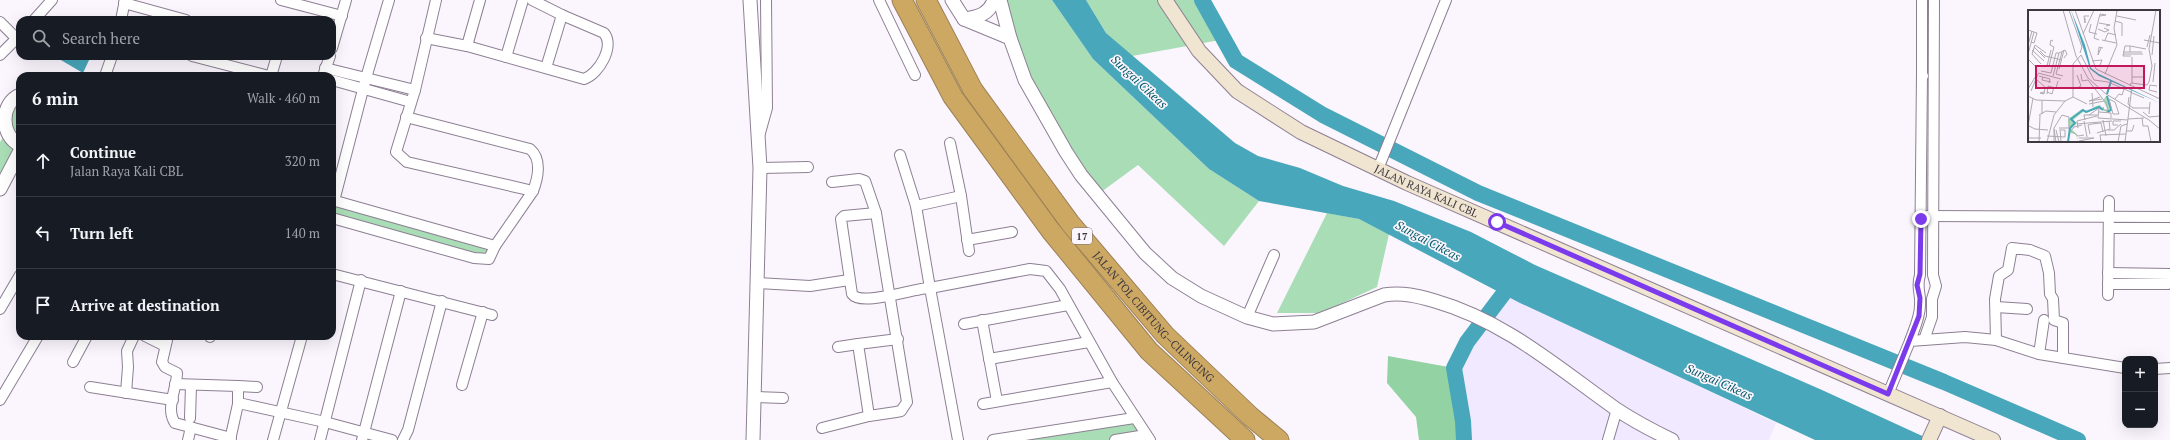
<!DOCTYPE html>
<html lang="en">
<head>
<meta charset="utf-8">
<style>
  :root { --surface:#171b24; --page:#242831; --text:#f1f3f6; --muted:#9ea1a6; --line:#363941 }
  body { margin:0; font-family:"PT Serif",serif; background:var(--page); color:var(--text) }
  .controls { position:absolute; right:12px; bottom:12px; display:grid; overflow:hidden; border-radius:8px; box-shadow:0 4px 16px #0002 }
  .controls button { width:36px; height:36px; display:grid; place-items:center; padding:0; border:0; border-bottom:1px solid var(--line); background:var(--surface); color:var(--text); font:20px sans-serif }
  .stop { position:absolute; width:12px; height:12px; margin:-9px; border:3px solid #7c3aed; border-radius:50%; background:#fff }
  .stop.end { background:#7c3aed; border-color:#fff; box-shadow:0 1px 4px #0008 }
  .list { margin:0; padding:0; list-style:none }
  h2 { display:flex; justify-content:space-between; align-items:center; height:52px; margin:0; padding:0 16px; font-size:17px }
  h2 small { font-size:13px; font-weight:400; color:var(--muted) }
  .list li { display:grid; grid-template-columns:26px 1fr auto; gap:12px; align-items:center; box-sizing:border-box; height:72px; padding:0 16px; border-top:1px solid var(--line) }
  .list b { display:block; font-size:15px; white-space:nowrap }
  .list p { margin:0; font-size:13px; white-space:nowrap; color:var(--muted) }
  .list em { font-size:13px; font-style:normal; color:var(--muted) }
  .icon { flex:none; width:22px; height:22px; fill:none; stroke:currentColor; stroke-width:2; stroke-linecap:round; stroke-linejoin:round }
  .map { position:relative; flex:none; width:2170px; height:440px; overflow:hidden }
  .search { position:absolute; background:var(--surface); box-shadow:0 4px 16px #0002; left:16px; top:16px; width:320px; height:44px; display:flex; align-items:center; gap:10px; box-sizing:border-box; padding:0 14px; border-radius:12px; color:var(--muted); font-size:15px }
  .panel { position:absolute; background:var(--surface); box-shadow:0 4px 16px #0002; left:16px; top:72px; width:320px; height:268px; border-radius:12px }
  .map>svg:first-child { display:block }
  .industrial { fill:#f0e9ff }
  .green { fill:#a9ddb5 }
  .forest { fill:#93d2a2 }
  .water { fill:#48a7ba }
  .lines { fill:none; stroke-linecap:round; stroke-linejoin:round }
  .river { stroke:#48a7ba; stroke-width:16 }
  .minor-casing { stroke:#8d7f93; stroke-width:12 }
  .tertiary-casing { stroke:#8d7f93; stroke-width:15 }
  .secondary-casing { stroke:#8d7f93; stroke-width:16 }
  .motorway-casing { stroke:#9b8057; stroke-width:21 }
  .minor { stroke:#fff; stroke-width:10 }
  .tertiary { stroke:#fff; stroke-width:13 }
  .secondary { stroke:#f0e5d0; stroke-width:14 }
  .motorway { stroke:#cda863; stroke-width:19 }
  .route { stroke:#7c3aed; stroke-width:5 }
  .labels { text-anchor:middle; stroke-width:3.5; stroke-linejoin:round; paint-order:stroke }
  .shield { fill:#fbf5fe; stroke:#767079; stroke-width:1 }
  .shield-label { font-size:10px; font-weight:bold; fill:#3d3740 }
  .street-label { font-size:11px; fill:#3d3740; stroke:#fbf5fe }
  .water-label { font-size:12px; font-style:italic; fill:#045a67; stroke:#fbf5fe }
  .inset-river { fill:none; stroke:#48a7ba; stroke-width:2 }
  .inset-road { fill:none; stroke:#afa9b2; stroke-width:1 }
  .view { fill:#c2185b; fill-opacity:0.15; stroke:#c2185b; stroke-width:2 }
  .inset-edge { fill:none; stroke:#3d3740; stroke-width:2 }
</style>
</head>
<body>
<div class="map">
<svg width="2170" height="440" viewBox="0 0 2170 440">
  <rect width="100%" height="100%" fill="#fbf5fe"/>
  <path class="industrial" d="M1503,294l273,129 -7,17h-305l-1,-19 -9,-53 15,-28z"/>
  <g class="green">
    <path d="M1001,0h51l41,59 116,110 50,32 -35,45 -86,-81 -41,30 -66,-104z"/>
    <path d="M1086,0h109l25,40 -88,16 -26,-23z"/>
    <path d="M20,95v56l-20,38v-47l5,-8 -4,-8z"/>
    <path d="M332,200l163,46 -6,13 -157,-41z"/>
    <path d="M1327,213l32,6 30,15 -12,53 -56,26h-44z"/>
    <path d="M1134,418l12,17 -31,5h-122z"/>
  </g>
  <path class="forest" d="M1388,356l66,12 9,53 1,19h-45l-3,-23 -29,-34z"/>
  <g class="water">
    <path d="M1052,0h34l20,33 129,110 23,13 42,12 43,18 51,15 77,31 64,33 287,125 109,50h-116l-295,-137 -161,-84 -100,-18 -50,-32 -116,-110z"/>
    <path d="M54,56h32l4,2 -7,15z"/>
  </g>
  <g class="lines">
    <g class="river">
      <path d="M1202,0l34,61 87,54 155,78 466,189 134,58"/>
      <path d="M1464,440l-1,-19 -9,-53 13,-26 40,-53"/>
    </g>
    <g class="minor-casing">
      <g id="minor">
        <path d="M281,0l61,16"/>
        <path d="M436,0l-21,90 -19,62 11,10 126,29"/>
        <path d="M879,0l36,75"/>
        <path d="M1922,0v76h1"/>
        <path d="M124,3l62,17"/>
        <path d="M34,20l18,-20"/>
        <path d="M121,20l4,-20"/>
        <path d="M0,22l16,16"/>
        <path d="M426,38l41,8 117,33c15,-5 31,-33 20,-46l-42,-18 -30,-15"/>
        <path d="M467,46l13,-46"/>
        <path d="M332,48l14,-48"/>
        <path d="M0,55l20,-20"/>
        <path d="M192,56l77,20"/>
        <path d="M506,57l17,-57"/>
        <path d="M325,68l90,22"/>
        <path d="M546,68l16,-53"/>
        <path d="M105,76l7,-20"/>
        <path d="M271,76l6,-20"/>
        <path d="M323,76l7,-20"/>
        <path d="M332,80l79,22"/>
        <path d="M760,133l7,-25 -1,-108"/>
        <path d="M950,143l11,53 8,55"/>
        <path d="M900,155l16,51 14,82 100,-19 16,2 14,18 52,93 38,58"/>
        <path d="M760,168l48,-1"/>
        <path d="M1378,169l68,-169"/>
        <path d="M332,200l163,46"/>
        <path d="M334,201l32,-123 23,-78"/>
        <path d="M916,206l45,-10"/>
        <path d="M876,213l-32,3 -3,3 11,75c9,13 62,-6 78,-6l28,152"/>
        <path d="M1927,216l243,1"/>
        <path d="M332,218l142,40 15,1 6,-13 38,-55c5,-13 9,-32 -3,-42l-124,-32"/>
        <path d="M2109,228h61"/>
        <path d="M967,240l45,-8"/>
        <path d="M2108,273l62,1"/>
        <path d="M332,274l160,41"/>
        <path d="M757,283l53,3 39,-6"/>
        <path d="M2108,284h60l2,-1"/>
        <path d="M2108,295l1,-94"/>
        <path d="M1996,307l31,2"/>
        <path d="M0,309l20,-34"/>
        <path d="M1247,317l27,-62"/>
        <path d="M982,320l15,81"/>
        <path d="M964,324l104,-19"/>
        <path d="M145,336l20,10"/>
        <path d="M168,336l-6,26 3,5 12,6c0,15 -12,36 -2,50l56,15"/>
        <path d="M210,337v-1"/>
        <path d="M1924,340l8,-23v-18l4,-13 -3,-11 1,-275"/>
        <path d="M1996,340l-1,-41 4,-23 9,-6 4,-22 18,2 15,6 4,17 1,21 3,5 1,21 9,3v35"/>
        <path d="M1910,341c4,-12 10,-23 10,-36 1,-13 -4,-17 0,-30l2,-202"/>
        <path d="M838,347l20,-3"/>
        <path d="M2039,354l5,-34"/>
        <path d="M989,359l100,-17"/>
        <path d="M73,362l14,-26"/>
        <path d="M2155,369l15,-1"/>
        <path d="M175,384l63,2v18"/>
        <path d="M462,385l21,-73"/>
        <path d="M238,386l19,1"/>
        <path d="M90,387l83,13"/>
        <path d="M126,393l2,-26 -1,-16 7,-15"/>
        <path d="M1888,394l22,-53 55,-4 31,3 43,14 86,14"/>
        <path d="M754,397l29,1"/>
        <path d="M0,400l38,-64"/>
        <path d="M983,404l129,-22"/>
        <path d="M869,416l-11,-72 40,-5"/>
        <path d="M190,418l1,-32"/>
        <path d="M822,428l47,-12 27,-4 5,-1 6,-9 -31,-189 -11,-32 -6,-2 -27,3"/>
        <path d="M188,440l3,-13"/>
        <path d="M230,440l8,-36h5l82,18 67,18"/>
        <path d="M273,440l29,-104"/>
        <path d="M320,440l41,-160"/>
        <path d="M362,440l39,-149"/>
        <path d="M403,440l5,-10 34,-129"/>
        <path d="M993,440l141,-22"/>
        <path d="M1115,440l31,-5"/>
        <path d="M1608,440l9,-31"/>
      </g>
    </g>
    <g class="tertiary-casing">
      <g id="tertiary">
        <path d="M750,0l10,168 -7,272"/>
        <path d="M952,0l12,19 46,19"/>
        <path d="M1000,0l10,38 15,42 41,72 15,23 64,78 27,25 29,18 46,21 26,7 41,-2 70,-27c18,-3 34,1 51,6 70,20 123,67 181,108 18,12 37,22 56,31"/>
        <path d="M964,19c15,-2 25,-5 30,-19"/>
        <path d="M20,95c-20,8 -20,41 0,50"/>
        <path d="M0,189l20,-38"/>
      </g>
    </g>
    <g class="secondary-casing">
      <g id="secondary">
        <path id="s1" d="M1165,0l34,51 38,40 64,41 106,51 586,257"/>
        <path d="M1929,440l11,-24"/>
      </g>
    </g>
    <g class="motorway-casing">
      <g id="motorway">
        <path d="M902,0l51,97 98,134 98,120 96,89"/>
        <path id="s2" d="M926,0l47,90 97,133 95,112 85,81 29,24"/>
      </g>
    </g>
    <use href="#minor" class="minor"/>
    <use href="#tertiary" class="tertiary"/>
    <use href="#secondary" class="secondary"/>
    <use href="#motorway" class="motorway"/>
  </g>
  <g class="lines">
    <path class="route" d="M1497,222l391,172 31,-78 1,-18 -3,-13 3,-11 1,-55"/>
  </g>
  <g class="labels">
    <rect class="shield" x="1072" y="228" width="20" height="16" rx="3"/>
    <g class="shield-label">
      <text x="1082" y="240">17</text>
    </g>
    <g class="street-label">
      <text dy="4" stroke="none"><textPath href="#s1" startOffset="331">JALAN RAYA KALI CBL</textPath></text>
      <text dy="4" stroke="none"><textPath href="#s2" startOffset="392">JALAN TOL CIBITUNG–CILINCING</textPath></text>
    </g>
    <g class="water-label">
      <text transform="translate(1139 82) rotate(43)" y="4">Sungai Cikeas</text>
      <text transform="translate(1428 241) rotate(28)" y="4">Sungai Cikeas</text>
      <text transform="translate(1719 382) rotate(24)" y="4">Sungai Cikeas</text>
    </g>
  </g>
  <g transform="translate(2028 10)">
    <rect width="132" height="132" fill="#fbf5fe"/>
    <path d="M79,85l3,18 -14,-5 -9,5 -4,-1 -10,8 4,3 -6,6 6,5 1,8 -2,-8 -7,-1 -1,-14 14,-10 6,2 8,-5 4,-1 4,5h4l-5,-10z" fill="#a9ddb5"/>
    <path d="M43,0l14,35 6,23 8,6 61,29 -61,-27 -9,-7z" fill="#48a7ba"/>
    <path class="inset-river" d="M79,84l4,-13M79,86l4,14 -4,2M40,132l2,-14 5,-5 -4,-4 12,-9 3,2 13,-5 4,3"/>
    <path class="inset-road" d="M35,0l13,46 12,22 18,16 43,26 11,9M41,0l13,37 -2,6M47,0l21,59 64,30M89,6l19,4M57,8v5l-1,-7h5M87,11l7,2v13M71,13l11,2 -4,1M63,14l-2,8 8,2M70,19l7,3 4,-2 -5,-2M0,20l9,3 -3,10 -3,-1M55,24l11,-24M71,30l-5,-2 6,-24 6,1 -6,1M74,30l14,3M77,30l3,-7 8,2M116,30l16,3M0,35l4,-14M102,36l16,3M6,37l11,11M119,37l3,-12M73,38l-3,7 1,-8 4,1M4,40l12,11M12,41l5,5 17,4M34,42l-6,22 7,2M95,42h19M102,42v-6h-5l-2,10h8M0,44l6,-22M95,44h20M124,45l2,-19M0,49l9,9M64,51l10,-1 -2,5M13,54l-9,-10 3,-9 11,8M19,56l4,-16M21,56l5,-19 -4,-2 1,-5 2,1M31,59l5,-19M13,61l10,2 5,-20h3M10,63l23,6M53,64l1,7 6,-1 18,23 2,7h-4l-1,-3M77,64l12,-29 -3,-17 3,-17 -4,-1M11,66l11,3 -1,4M25,66l6,-23 6,-3 2,4 -3,4M15,67l-1,3 9,2M104,67h13M9,70l9,8M125,72l2,-19M104,73v-26M102,76l1,-3 16,2 2,-3 3,-16 -3,-17 7,-39M129,76l-7,-1 -1,5 8,2M49,78l4,-2 -4,-11M0,79l9,-15M3,81l7,-17M16,82l-4,1 4,1 1,-6M19,82l5,2 2,-7M102,82l14,6M64,83l1,14M19,84l1,-8 8,2 2,-7M0,86l8,4 29,1M45,87l14,7M72,87l-11,4 13,-2M101,87l-1,7 5,4h16M81,89l6,3 4,12h-6zM87,89l4,-5 3,1 2,-6M14,90v14M61,94l15,-3M71,102l12,1v5M115,102l6,5 11,-1M121,104l1,-12M11,105l7,-4 10,1M61,105l10,-7 -1,10M70,108l30,2M114,108l1,8h5M100,109l16,-1M57,110l-1,-5h14M75,110l3,16M56,111l3,16M49,114l35,-3M54,115l-8,2 -3,4 7,5 6,-1M90,115h-5v-4h8M0,116l5,-28M1,116l6,3 13,1M120,116l3,16M50,118l-1,-7 20,-5M26,119l2,13M32,119l1,13M28,120l3,12M80,120h6l7,-6M98,121h6l2,-6M69,123l13,-4 -1,-8M62,124l-2,-9 4,-1 9,-1 2,9M19,126l18,1v-7h-4M0,128h13M51,128h15l-15,3M11,132l1,-27M19,132l7,-27 11,-14 8,-4v-33l8,-9 13,25 14,2 23,10M26,132v-14l8,-13 7,2v11h-10M73,132l-1,-7 26,-1M90,132l3,-16 6,-2M97,132l7,-55"/>
    <path class="view" d="M8,56h108v22h-108z"/>
    <rect width="132" height="132" class="inset-edge"/>
  </g>
</svg>
<div class="controls">
<button>+</button>
<button>−</button>
</div>
<div class="stop" style="left:1497px;top:222px"></div>
<div class="stop end" style="left:1921px;top:219px"></div>
<div class="search"><svg class="icon" aria-label="search" viewBox="0 0 24 24"><circle cx="10" cy="10" r="6"/><path d="M15 15l6 6"/></svg>Search here</div>
<section class="panel">
<h2>6 min<small>Walk · 460 m</small></h2>
<ul class="list">
<li><svg class="icon" aria-label="ahead" viewBox="0 0 24 24"><path d="M12 20V5M6 11l6-6 6 6"/></svg><div><b>Continue</b><p>Jalan Raya Kali CBL</p></div><em>320 m</em></li>
<li><svg class="icon" aria-label="left" viewBox="0 0 24 24"><path d="M17 20v-9H6M10 6l-5 5 5 5"/></svg><div><b>Turn left</b></div><em>140 m</em></li>
<li><svg class="icon" aria-label="arrive" viewBox="0 0 24 24"><path d="M6 21V4h12l-3 4 3 4H6"/></svg><div><b>Arrive at destination</b></div></li>
</ul>
</section>
</div>
</body>
</html>
